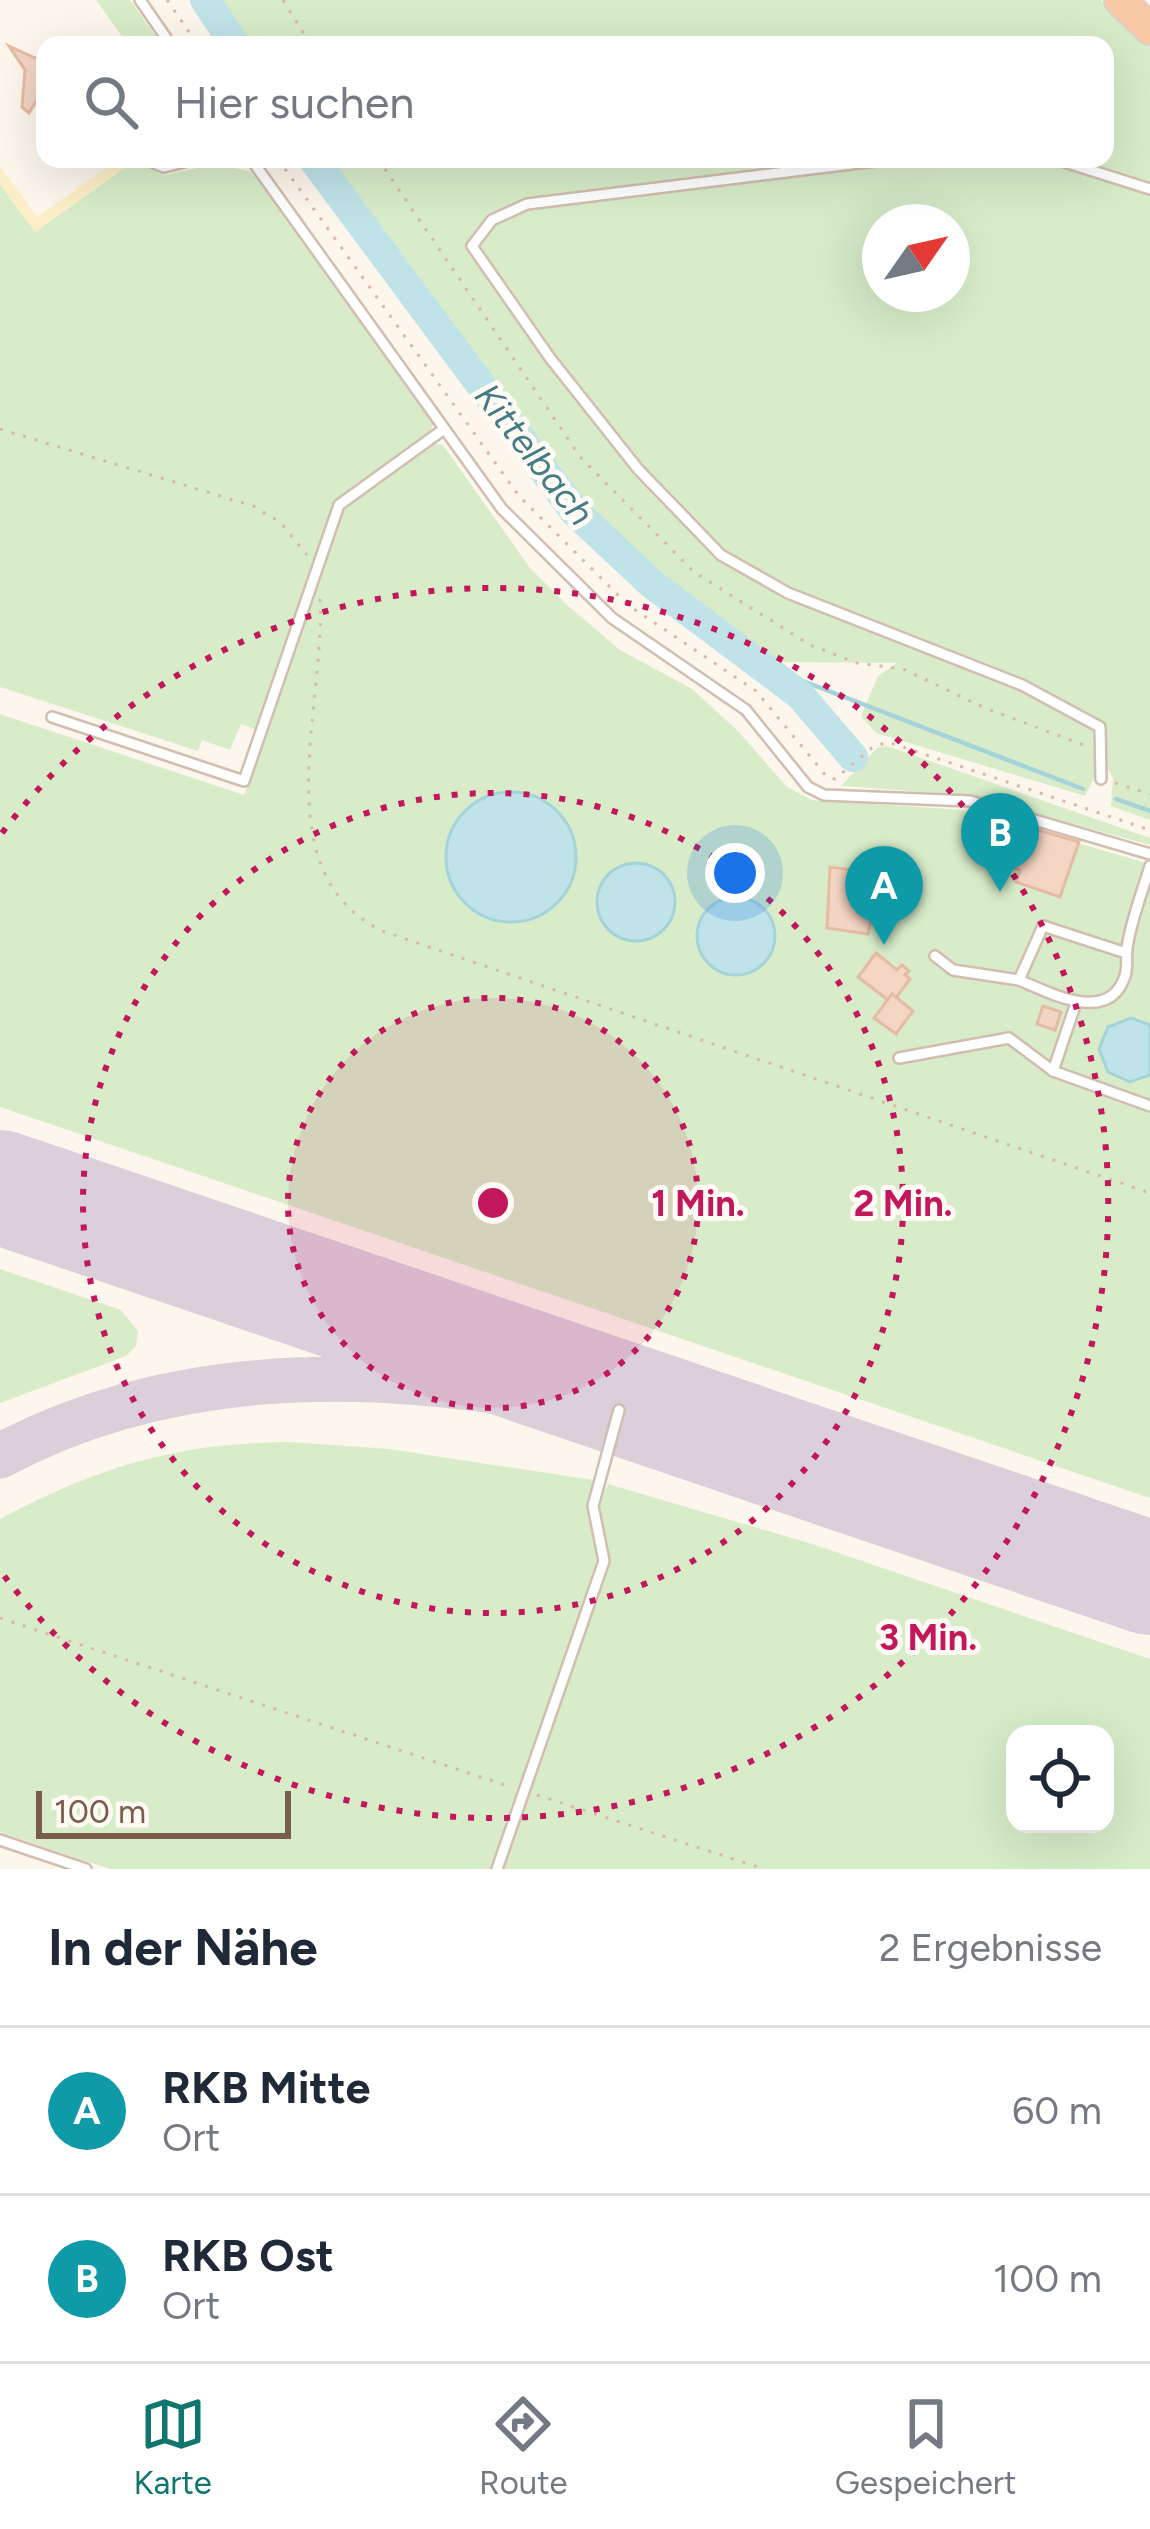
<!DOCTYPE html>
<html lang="de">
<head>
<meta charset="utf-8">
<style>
  :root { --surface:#fff; --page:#f6f6f7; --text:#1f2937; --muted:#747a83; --line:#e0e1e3; --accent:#0f766e }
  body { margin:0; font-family:Figtree,sans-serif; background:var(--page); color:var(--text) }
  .controls { position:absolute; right:36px; bottom:36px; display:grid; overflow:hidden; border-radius:24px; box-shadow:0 12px 48px #0002 }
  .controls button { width:108px; height:108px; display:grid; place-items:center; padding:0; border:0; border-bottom:3px solid var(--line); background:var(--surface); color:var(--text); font:60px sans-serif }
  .compass { position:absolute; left:862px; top:204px; width:108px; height:108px; border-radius:50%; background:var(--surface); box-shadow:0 12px 48px #0002; rotate:56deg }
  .scale { position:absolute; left:36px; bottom:30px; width:255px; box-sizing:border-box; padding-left:12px; border:6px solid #7a5c4d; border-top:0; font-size:33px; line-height:42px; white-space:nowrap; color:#7a5c4d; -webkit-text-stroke:9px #fffaf3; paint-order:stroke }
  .you { position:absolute; left:735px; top:873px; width:42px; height:42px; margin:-30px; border:9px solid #fff; border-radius:50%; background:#1a73e8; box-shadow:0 0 0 18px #1a73e833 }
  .badge { display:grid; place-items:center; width:78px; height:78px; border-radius:50%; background:var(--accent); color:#fff; font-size:39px; font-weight:700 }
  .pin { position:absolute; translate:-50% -99px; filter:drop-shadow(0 3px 6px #0008) }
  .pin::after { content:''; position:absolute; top:63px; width:42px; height:36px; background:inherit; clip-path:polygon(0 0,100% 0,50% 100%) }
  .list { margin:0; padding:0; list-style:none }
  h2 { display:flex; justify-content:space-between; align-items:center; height:156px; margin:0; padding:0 48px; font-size:51px }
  h2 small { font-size:39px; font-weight:400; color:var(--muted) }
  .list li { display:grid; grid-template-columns:78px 1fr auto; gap:36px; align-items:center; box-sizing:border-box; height:168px; padding:0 48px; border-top:3px solid var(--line) }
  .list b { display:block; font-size:45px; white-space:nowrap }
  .list p { margin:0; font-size:39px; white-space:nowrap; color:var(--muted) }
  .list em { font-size:39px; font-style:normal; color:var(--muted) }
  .icon { flex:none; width:66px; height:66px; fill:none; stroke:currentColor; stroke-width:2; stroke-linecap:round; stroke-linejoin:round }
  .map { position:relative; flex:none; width:1150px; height:1869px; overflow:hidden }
  .search { position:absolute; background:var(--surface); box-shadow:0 12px 48px #0002; left:36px; right:36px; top:36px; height:132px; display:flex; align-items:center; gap:30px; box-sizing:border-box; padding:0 42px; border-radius:24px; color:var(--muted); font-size:45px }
  .sheet { height:492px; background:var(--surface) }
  nav { display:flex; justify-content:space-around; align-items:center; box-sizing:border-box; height:168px; border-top:3px solid var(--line); background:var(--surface); font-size:33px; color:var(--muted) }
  nav a { display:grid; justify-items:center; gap:6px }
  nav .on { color:var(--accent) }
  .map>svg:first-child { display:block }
  .green { fill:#d8ecc9; fill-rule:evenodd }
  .sand { fill:#fcefc7 }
  .water { fill:#bfe3e8; stroke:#a5d3da; stroke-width:3 }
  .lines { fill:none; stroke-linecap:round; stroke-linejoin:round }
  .stream { stroke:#a5d3da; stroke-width:4.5 }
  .river { stroke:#bfe3e8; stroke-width:30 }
  .taxiway { stroke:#dbcfda; stroke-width:45 }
  .runway { stroke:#dbcfda; stroke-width:114 }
  .building { fill:#f3d5c3; stroke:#e6bba3; stroke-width:3 }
  .service-casing { stroke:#d1beb0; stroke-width:14 }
  .trunk-casing { stroke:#dad1cd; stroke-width:34 }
  .path { stroke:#d9b8a5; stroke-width:3; stroke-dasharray:3 9; stroke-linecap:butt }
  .service { stroke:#fff; stroke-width:9 }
  .trunk { stroke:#f9c8a4; stroke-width:30 }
  .ring { fill:none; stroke:#c2185b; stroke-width:6; stroke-dasharray:6 12 }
  .labels { text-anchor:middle; stroke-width:10; stroke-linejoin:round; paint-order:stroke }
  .water-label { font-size:36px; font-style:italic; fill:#437c86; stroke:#fffaf3 }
  .centre { fill:#c2185b; stroke:#fffaf3; stroke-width:6 }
  .ring-label { font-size:36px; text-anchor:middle; font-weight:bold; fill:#c2185b; stroke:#fffaf3; stroke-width:10; stroke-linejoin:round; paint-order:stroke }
</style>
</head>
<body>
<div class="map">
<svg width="1150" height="1869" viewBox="0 0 1150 1869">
  <rect width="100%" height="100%" fill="#fdf6ec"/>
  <g class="green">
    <path d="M96,0h34l32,45h-34z"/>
    <path d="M215,0h886l49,46v774l-39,-14 2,-28 -21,-40 5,34 -12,24 -209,-63 -15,-17 17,-40 19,-13 -122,-1 -190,-148 -257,-355h777v-114h-858zM880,222h72v72h-72z"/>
    <path d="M133,162l32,13 51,-11 40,9 177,251 -3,11 -92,65 -81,230 -16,-6 -11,26 -28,-10 -4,11 -198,-64v-503l35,48z"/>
    <path d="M430,443l13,2 87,123 36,36 54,46 72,39 46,42 49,56 25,13 151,10 187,54v634l-1150,-391v-393l244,81 97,-281 15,-17z"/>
    <path d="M887,746l263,92v7l-184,-50 -125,-9 36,-38z"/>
    <path d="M0,1269l121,41 17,21 -2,15 -10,10 -126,47z"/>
    <path d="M290,1442l99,7 204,31 -3,44 9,35 -107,310h-382l-110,-37v-313c100,-53 177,-76 290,-77z"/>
    <path d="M608,1484l204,60 338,115v210h-647l106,-306 -11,-58zM1015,1734h90v90h-90z"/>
  </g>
  <path class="sand" d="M119,159l14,3 -98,70 -35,-48v-18l37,51z"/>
  <g class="water">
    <circle cx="511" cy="857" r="65"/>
    <circle cx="636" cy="902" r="39"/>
    <circle cx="736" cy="936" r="39"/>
    <path d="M1131,1018l19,7v50l-20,7 -22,-10 -9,-23 9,-22z"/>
  </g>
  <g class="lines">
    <g class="stream">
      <path d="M769,668l314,121"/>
      <path d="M1116,799l34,12"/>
    </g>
    <g class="river">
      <path d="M205,0l30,45"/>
      <path d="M313,159l262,353 77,72 148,111 53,62"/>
    </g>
    <path class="taxiway" d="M0,1456c238,-128 519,-71 767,-9"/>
    <path class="runway" d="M0,1187l1150,391"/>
  </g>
  <g class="building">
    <path d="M9,46l26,12 10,-3v32l-16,26 -7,-6 3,-37z"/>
    <path d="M1021,825l58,17 -19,55 -44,-15 4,-12 -11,-3z"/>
    <path d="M830,867l51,7 -13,60 -41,-6z"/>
    <path d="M876,953l21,17 5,-5 7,6 -4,4 5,4 -14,19 -4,-4 -4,6 -30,-23z"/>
    <path d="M892,994l21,17 -17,23 -22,-16z"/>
    <path d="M1043,1006l18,6 -6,18 -18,-6z"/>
  </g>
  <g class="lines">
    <g class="service-casing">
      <g id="service">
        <path d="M140,0l31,45"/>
        <path d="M144,159l20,8 32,-8"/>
        <path d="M251,159l251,350 110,109 134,92 62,77 16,8 146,6 180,53"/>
        <path d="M892,159l-365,45 -35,16 -20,26 78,112 88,111 83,86 67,38 234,92 78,42 1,52"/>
        <path d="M1055,159l95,30"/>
        <path d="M52,717l192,64 95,-276 105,-76"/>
        <path d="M1126,953l-83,-27 -24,54c31,13 90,45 106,-4 3,-9 1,-19 2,-28 4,-28 15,-55 23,-82"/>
        <path d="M935,956l18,14 66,10"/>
        <path d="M1076,1003l-23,68 97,35"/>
        <path d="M899,1058l110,-20 44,33"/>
        <path d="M0,1840l86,29"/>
        <path d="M497,1869l107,-308 -11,-55 26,-96"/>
      </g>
    </g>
    <g class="trunk-casing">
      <path id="trunk" d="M1120,0l30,29"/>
    </g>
    <g class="path">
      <path d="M167,0l31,45"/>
      <path d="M283,0l28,45"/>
      <path d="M278,159l241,337 109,109 128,86 71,86 8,2 38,-32 15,-5 262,88"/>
      <path d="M378,159l203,299 113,114 116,73 47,18 46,6 82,39 104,39"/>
      <path d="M0,429l253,77 27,16 27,33"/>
      <path d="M320,599c6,106 -58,277 65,333l765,261"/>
      <path d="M1115,783l35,11"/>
      <path d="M0,1618l511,169"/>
      <path d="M537,1795l227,74"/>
    </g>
    <use href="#service" class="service"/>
    <use href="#trunk" class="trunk"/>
  </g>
  <circle cx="493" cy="1203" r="205" fill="#c2185b" fill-opacity=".12"/>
  <g class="ring">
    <circle cx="493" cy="1203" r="205"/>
    <circle cx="493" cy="1203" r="410"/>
    <path d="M2 833A615 615 0 1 1 2 1573"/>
  </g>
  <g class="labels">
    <g class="water-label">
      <text transform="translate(535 454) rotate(52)" y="13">Kittelbach</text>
    </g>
  </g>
  <circle cx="493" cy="1203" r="18" class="centre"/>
  <g class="ring-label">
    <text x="698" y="1216">1 Min.</text>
    <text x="903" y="1216">2 Min.</text>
    <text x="928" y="1650">3 Min.</text>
  </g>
</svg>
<div class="controls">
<button><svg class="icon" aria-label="locate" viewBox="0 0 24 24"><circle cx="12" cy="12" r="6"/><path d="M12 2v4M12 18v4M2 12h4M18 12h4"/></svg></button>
</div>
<svg class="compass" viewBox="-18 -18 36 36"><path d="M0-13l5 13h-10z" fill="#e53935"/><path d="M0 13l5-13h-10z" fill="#747a83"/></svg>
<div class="scale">100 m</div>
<div class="you"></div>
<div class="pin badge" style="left:884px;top:945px;background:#0f9aa8">A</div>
<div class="pin badge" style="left:1000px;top:892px;background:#0f9aa8">B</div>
<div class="search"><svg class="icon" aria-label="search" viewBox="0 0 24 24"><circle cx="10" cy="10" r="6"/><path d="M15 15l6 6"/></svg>Hier suchen</div>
</div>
<section class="sheet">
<h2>In der Nähe<small>2 Ergebnisse</small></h2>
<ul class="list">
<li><span class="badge" style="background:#0f9aa8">A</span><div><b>RKB Mitte</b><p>Ort</p></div><em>60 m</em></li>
<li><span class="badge" style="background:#0f9aa8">B</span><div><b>RKB Ost</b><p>Ort</p></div><em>100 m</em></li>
</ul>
</section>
<nav>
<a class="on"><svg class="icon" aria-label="map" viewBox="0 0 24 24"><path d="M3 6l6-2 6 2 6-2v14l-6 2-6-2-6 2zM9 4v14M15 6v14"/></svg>Karte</a>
<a><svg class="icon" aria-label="directions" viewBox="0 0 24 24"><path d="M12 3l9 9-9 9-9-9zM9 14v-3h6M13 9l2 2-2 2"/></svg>Route</a>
<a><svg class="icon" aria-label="saved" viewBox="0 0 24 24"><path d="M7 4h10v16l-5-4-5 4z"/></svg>Gespeichert</a>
</nav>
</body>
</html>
